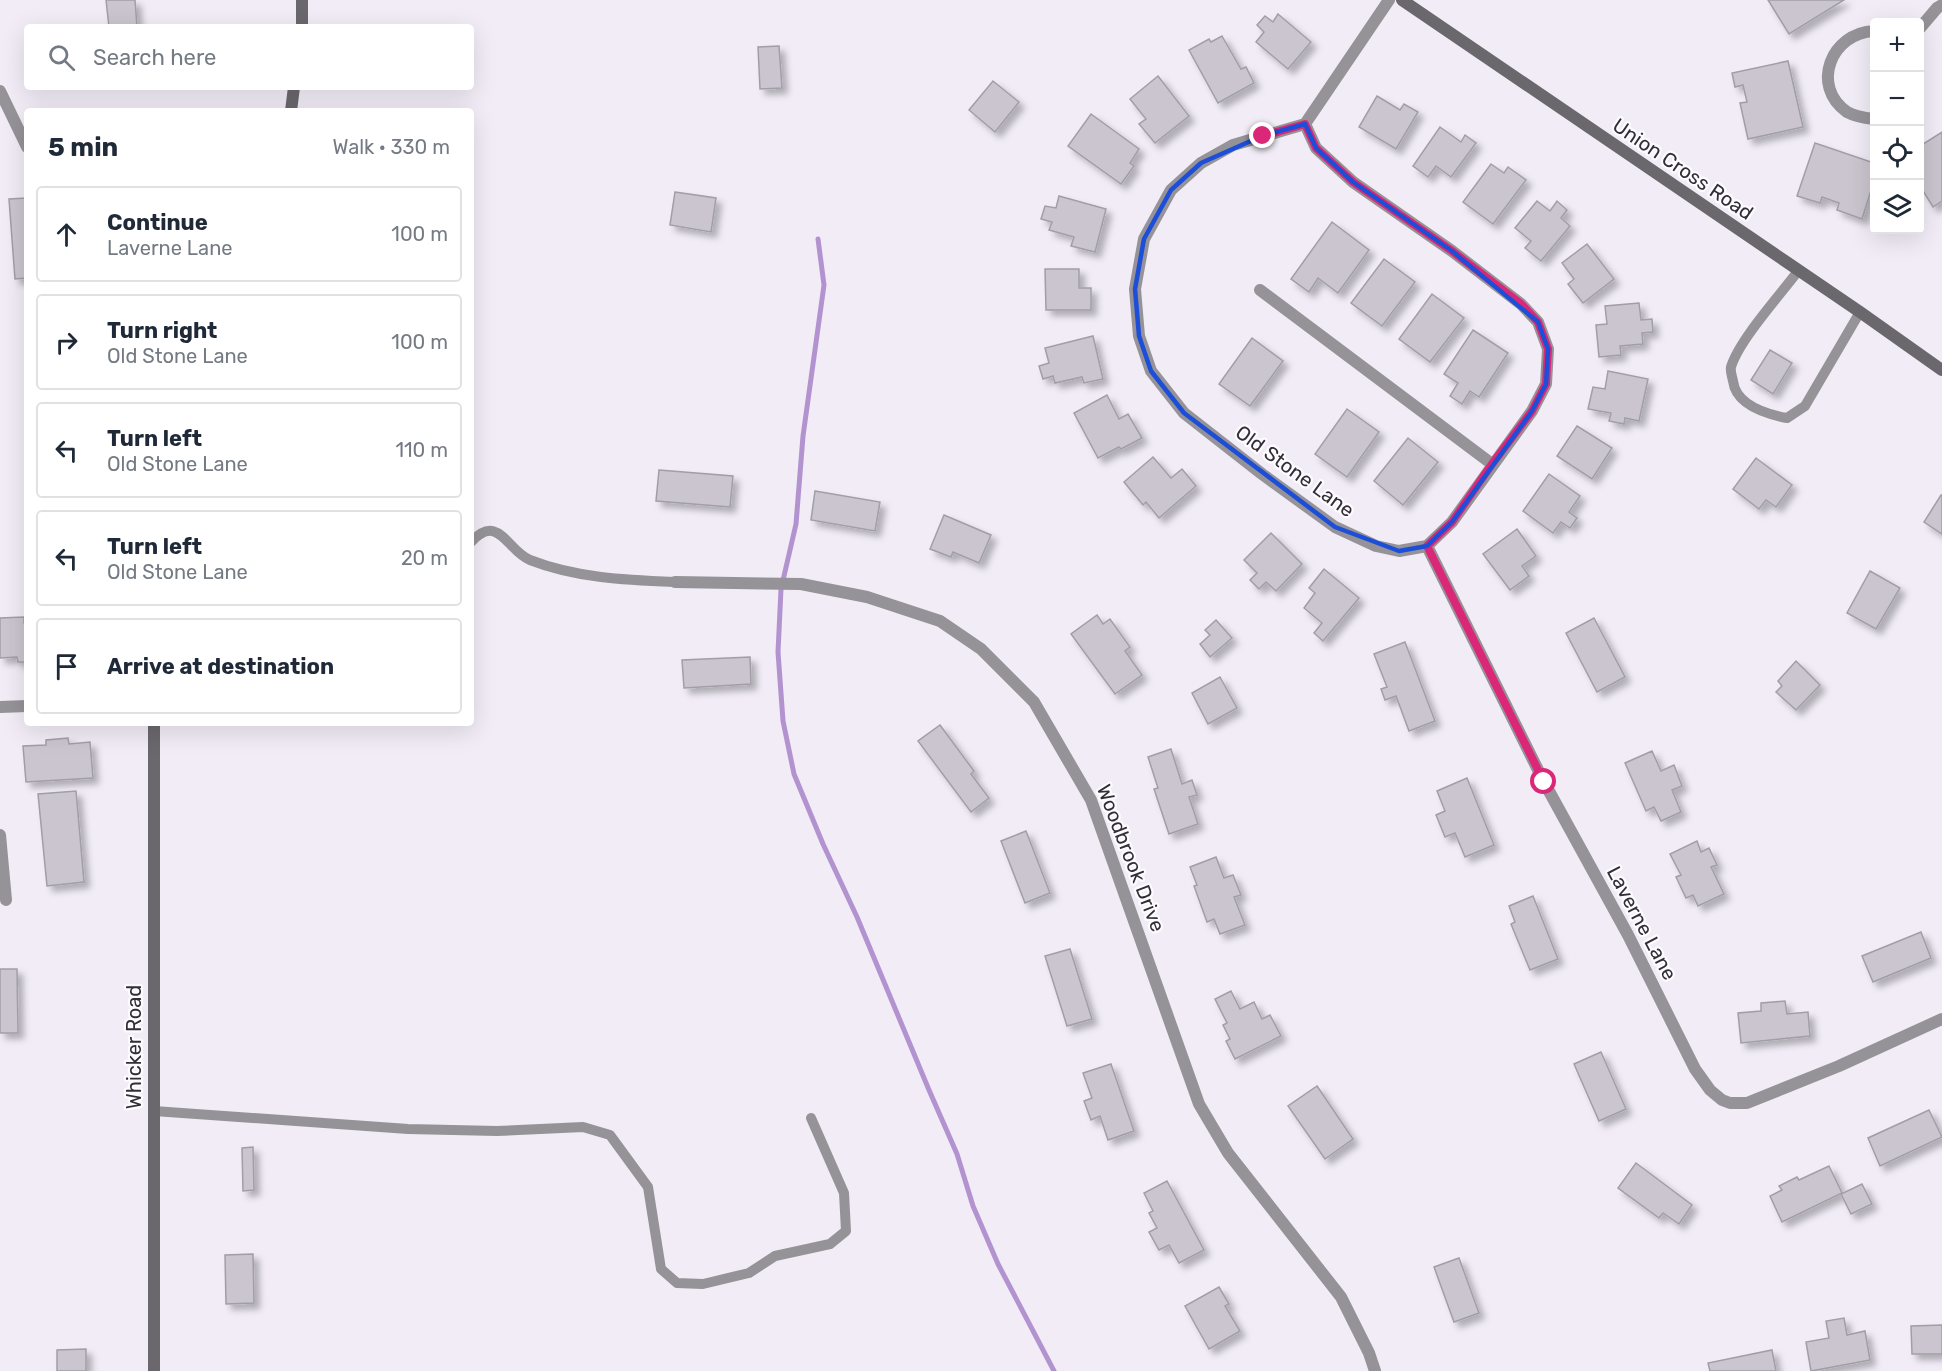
<!DOCTYPE html>
<html lang="en">
<head>
<meta charset="utf-8">
<style>
  :root { --surface:#fff; --page:#f6f6f7; --text:#1f2937; --muted:#747a83; --line:#e0e1e3 }
  body { margin:0; font-family:Rubik,sans-serif; background:var(--page); color:var(--text) }
  .controls { position:absolute; right:18px; top:18px; display:grid; overflow:hidden; border-radius:6px; box-shadow:0 6px 24px #0002 }
  .controls button { width:54px; height:54px; display:grid; place-items:center; padding:0; border:0; border-bottom:2px solid var(--line); background:var(--surface); color:var(--text); font:30px sans-serif }
  .stop { position:absolute; width:18px; height:18px; margin:-14px; border:4px solid #db2777; border-radius:50%; background:#fff }
  .stop.end { background:#db2777; border-color:#fff; box-shadow:0 2px 6px #0008 }
  .list { margin:0; padding:0; list-style:none }
  h2 { display:flex; justify-content:space-between; align-items:center; height:78px; margin:0; padding:0 24px; font-size:26px }
  h2 small { font-size:20px; font-weight:400; color:var(--muted) }
  .list li { display:grid; grid-template-columns:39px 1fr auto; gap:18px; align-items:center; box-sizing:border-box; height:96px; margin:0 12px 12px; padding:0 12px; border:2px solid var(--line); border-radius:6px }
  .list b { display:block; font-size:22px; white-space:nowrap }
  .list p { margin:0; font-size:20px; white-space:nowrap; color:var(--muted) }
  .list em { font-size:20px; font-style:normal; color:var(--muted) }
  .icon { flex:none; width:33px; height:33px; fill:none; stroke:currentColor; stroke-width:2; stroke-linecap:round; stroke-linejoin:round }
  .map { position:relative; flex:none; width:1942px; height:1371px; overflow:hidden }
  .search { position:absolute; background:var(--surface); box-shadow:0 6px 24px #0002; left:24px; top:24px; width:450px; height:66px; display:flex; align-items:center; gap:15px; box-sizing:border-box; padding:0 21px; border-radius:6px; color:var(--muted); font-size:22px }
  .panel { position:absolute; background:var(--surface); box-shadow:0 6px 24px #0002; left:24px; top:108px; width:450px; height:618px; border-radius:6px }
  .map>svg:first-child { display:block }
  .lines { fill:none; stroke-linecap:round; stroke-linejoin:round }
  .stream { stroke:#b293d0; stroke-width:5 }
  .building { fill:#cac5ce; stroke:#a29ea7; stroke-width:1.5; filter:url(#shadow) }
  .lane { stroke:#959397; stroke-width:10 }
  .street { stroke:#959397; stroke-width:12 }
  .secondary { stroke:#6b686d; stroke-width:12 }
  .route { stroke:#db2777; stroke-width:8 }
  .marked { fill:none; stroke:#1d4ed8; stroke-width:4.5; stroke-linejoin:round }
  .labels { text-anchor:middle; stroke-width:4.5; stroke-linejoin:round; paint-order:stroke }
  .street-label { font-size:20px; fill:#312f33; stroke:#fdfbff }
</style>
</head>
<body>
<div class="map">
<svg width="1942" height="1371" viewBox="0 0 1942 1371">
  <defs>
    <filter id="shadow"><feDropShadow dx="5.5" dy="5.5" stdDeviation="3" flood-color="#0004"/></filter>
  </defs>
  <rect width="100%" height="100%" fill="#f1ecf6"/>
  <g class="lines">
    <path class="stream" d="M818,239l6,46 -21,151 -7,88 -15,65 -3,63 5,69 11,53 29,70 34,73 72,173 28,64 16,52 25,58 56,107"/>
  </g>
  <g class="building">
    <path d="M106,0h29l2,27h-28z"/>
    <path d="M1768,0h76l-55,34z"/>
    <path d="M1278,14l33,28 -23,27 -32,-27 8,-10 -7,-7 8,-9 8,6z"/>
    <path d="M1222,36l19,33 5,-2 8,16 -36,20 -29,-53 20,-11 2,3z"/>
    <path d="M779,46l3,42 -22,1 -2,-42z"/>
    <path d="M1788,61l15,66 -55,12 -8,-36 7,-1 -4,-17 -8,2 -3,-14z"/>
    <path d="M1158,76l31,40 -34,27 -16,-19 7,-5 -16,-20z"/>
    <path d="M993,81l26,21 -24,30 -26,-22z"/>
    <path d="M1377,96l23,14 4,-6 14,8 -22,37 -37,-22z"/>
    <path d="M1091,114l48,35 -9,14 4,3 -13,18 -53,-38z"/>
    <path d="M1440,127l21,15 4,-7 11,8 -25,34 -15,-11 -8,11 -15,-11z"/>
    <path d="M1942,132v69l-9,6 -13,-21v-40z"/>
    <path d="M1815,143l59,20v18l-12,38 -25,-9 2,-7 -17,-6 -2,6 -23,-7z"/>
    <path d="M1491,164l13,9 4,-6 18,13 -33,44 -30,-22z"/>
    <path d="M675,192l41,6 -5,34 -41,-7z"/>
    <path d="M1059,196l47,13 -11,43 -24,-6 3,-9 -25,-7 3,-8 -11,-3 4,-13 11,2z"/>
    <path d="M27,198v80l-12,1 -6,-80z"/>
    <path d="M1537,201l13,10 7,-10 10,9 -6,8 9,8 -29,35 -16,-13 6,-7 -16,-13z"/>
    <path d="M1332,222l37,28 -31,43 -20,-15 -9,14 -18,-13z"/>
    <path d="M1587,244l27,35 -31,24 -15,-19 6,-5 -12,-16z"/>
    <path d="M1384,259l31,23 -33,44 -31,-23z"/>
    <path d="M1045,269h34v19h12v22h-45z"/>
    <path d="M1432,294l32,24 -34,44 -31,-23z"/>
    <path d="M1639,303l2,17 11,-1 1,13 -11,1 1,11 -23,2 1,9 -22,2 -3,-32 11,-1 -2,-18z"/>
    <path d="M1473,330l35,23 -29,44 -9,-6 -8,13 -12,-8 8,-13 -14,-9z"/>
    <path d="M1093,336l10,43 -19,4 -2,-6 -27,6 -2,-7 -10,3 -4,-13 10,-3 -4,-15z"/>
    <path d="M1252,338l31,23 -33,45 -31,-22z"/>
    <path d="M1770,350l22,13 -19,31 -22,-14z"/>
    <path d="M1608,371l40,8 -9,42 -14,-3 -1,6 -15,-3 2,-8 -23,-4 5,-22 12,2z"/>
    <path d="M1107,395l12,24 9,-5 14,24 -21,11 -2,-2 -21,11 -24,-45z"/>
    <path d="M1347,409l32,23 -32,45 -32,-23z"/>
    <path d="M1577,426l35,22 -20,31 -35,-23z"/>
    <path d="M1408,438l30,24 -35,43 -29,-24z"/>
    <path d="M1153,457l18,21 11,-9 14,17 -37,32 -13,-16 -3,3 -19,-23z"/>
    <path d="M1756,458l36,27 -16,22 -10,-7 -7,9 -26,-20z"/>
    <path d="M659,470l74,6 -3,31 -74,-6z"/>
    <path d="M1549,474l31,22 -11,16 8,6 -7,10 -9,-6 -8,11 -30,-22z"/>
    <path d="M815,491l65,11 -5,29 -64,-11z"/>
    <path d="M1941,495h1v39l-18,-12z"/>
    <path d="M944,515l47,20 -12,28 -26,-11 -2,5 -21,-8z"/>
    <path d="M1517,529l19,27 -14,10 7,10 -19,14 -27,-36z"/>
    <path d="M1271,533l31,31 -26,27 -10,-9 -7,7 -9,-9 7,-7 -13,-13z"/>
    <path d="M1324,569l35,29 -36,43 -9,-8 8,-10 -18,-15 11,-15 -6,-5z"/>
    <path d="M1870,571l30,17 -24,41 -29,-16z"/>
    <path d="M1097,615l6,9 7,-5 20,28 -5,4 17,24 -27,19 -44,-60z"/>
    <path d="M24,617v6h3v39h-9l-1,-5 -17,1v-40z"/>
    <path d="M1594,618l31,59 -28,15 -31,-59z"/>
    <path d="M1216,620l16,18 -22,19 -10,-13 10,-9 -5,-5z"/>
    <path d="M1405,642l30,79 -26,10 -13,-35 -11,4 -4,-11 6,-2 -13,-33z"/>
    <path d="M750,657l1,27 -67,4 -2,-28z"/>
    <path d="M1796,661l24,24 -24,25 -20,-18 6,-6 -4,-5z"/>
    <path d="M1220,677l17,31 -29,16 -16,-31z"/>
    <path d="M940,725l34,46 -3,3 18,24 -18,14 -53,-71z"/>
    <path d="M68,738l1,6 21,-2 3,36 -67,4 -3,-36 23,-1v-5z"/>
    <path d="M1171,749l11,35 10,-4 5,15 -8,2 9,27 -29,10 -15,-45 4,-1 -10,-31z"/>
    <path d="M1652,751l9,20 13,-6 8,21 -10,4 9,22 -20,9 -7,-14 -8,4 -21,-48z"/>
    <path d="M1467,778l27,67 -29,12 -10,-24 -10,4 -9,-22 9,-4 -8,-20z"/>
    <path d="M76,791l8,91 -37,4 -9,-92z"/>
    <path d="M1026,831l24,62 -25,10 -24,-62z"/>
    <path d="M1697,841l4,11 8,-4 8,17 -6,2 13,27 -26,12 -5,-11 -7,3 -10,-21 5,-2 -11,-21z"/>
    <path d="M1216,857l8,21 9,-3 8,20 -7,2 11,28 -25,9 -6,-15 -7,3 -13,-36 3,-1 -7,-18z"/>
    <path d="M1533,896l25,63 -28,11 -19,-46 4,-2 -6,-16z"/>
    <path d="M1921,932l10,26 -58,24 -11,-26z"/>
    <path d="M1070,949l22,70 -25,7 -22,-70z"/>
    <path d="M0,969h17l1,64h-18z"/>
    <path d="M1231,991l9,18 14,-7 8,17 8,-4 11,21 -46,23 -9,-18 4,-2 -7,-14 4,-2 -12,-24z"/>
    <path d="M1785,1001l2,13 21,-2 2,24 -69,7 -3,-30 23,-2v-8z"/>
    <path d="M1601,1052l25,57 -27,12 -25,-57z"/>
    <path d="M1111,1064l23,67 -26,9 -8,-24 -9,4 -7,-19 8,-3 -9,-25z"/>
    <path d="M1317,1086l36,53 -28,20 -37,-53z"/>
    <path d="M1929,1110l13,27 -62,29 -12,-28z"/>
    <path d="M253,1147l1,43 -11,1 -1,-43z"/>
    <path d="M1636,1163l56,42 -13,19 -16,-11 -4,5 -41,-30z"/>
    <path d="M1829,1166l13,27 -60,29 -12,-26 12,-6 -3,-4 18,-9 2,3z"/>
    <path d="M1167,1181l37,69 -25,13 -10,-18 -10,5 -10,-18 8,-4 -8,-15 4,-2 -9,-18z"/>
    <path d="M1862,1184l10,20 -21,10 -10,-20z"/>
    <path d="M253,1254l1,49 -28,1 -1,-49z"/>
    <path d="M1459,1258l20,55 -25,9 -20,-55z"/>
    <path d="M1219,1287l10,17 -4,2 15,25 -31,18 -24,-43z"/>
    <path d="M1844,1318l3,17 18,-4 5,29 -59,11 -5,-29 23,-4 -3,-17z"/>
    <path d="M1942,1325v29h-30l-1,-28z"/>
    <path d="M86,1349v22h-29v-21z"/>
    <path d="M1772,1350l4,21h-66l-2,-8z"/>
  </g>
  <g class="lines">
    <g class="lane">
      <path d="M1798,271c-17,23 -59,69 -67,96 -1,4 1,9 2,14 3,24 33,33 54,37l18,-12 55,-94"/>
      <path d="M471,542c28,-30 36,9 59,18 46,18 95,20 145,22"/>
      <path d="M154,1111l254,18 89,2 86,-4 27,8 38,52 13,82 16,14 26,1 46,-11 26,-17 55,-12 16,-13 -2,-38 -33,-75"/>
    </g>
    <g class="street">
      <path d="M1920,28l17,-20 5,-3"/>
      <path d="M1874,31c-43,2 -64,55 -27,81 9,5 18,6 27,7"/>
      <path d="M0,91l27,56"/>
      <path d="M1305,124l11,24 37,34 99,69 69,53 17,18 10,27 -2,35 -14,27 -80,111 -25,24 -28,5 -23,-5 -41,-19 -73,-53 -78,-61 -33,-42 -12,-35 -4,-47 9,-50 27,-49 30,-27 32,-18 72,-21 84,-124"/>
      <path d="M1260,290l232,174"/>
      <path d="M1427,546l117,236 84,153 67,134 15,21 12,10 8,3h17l92,-37 103,-47"/>
      <path d="M675,582l126,2 66,13 73,24 41,28 53,53 57,98 108,304 29,49 113,144 28,56 6,18"/>
      <path d="M0,707l27,-1"/>
      <path d="M0,835l6,65"/>
    </g>
    <g class="secondary">
      <path d="M302,0v27"/>
      <path d="M1402,0l458,312 82,58"/>
      <path d="M291,111l3,-24"/>
      <path d="M154,1371v-648"/>
    </g>
  </g>
  <g class="lines">
    <path class="route" d="M1263,136l42,-12 11,24 37,34 99,69 69,53 17,18 10,27 -2,35 -14,27 -40,53 -40,58 -25,24 117,236"/>
  </g>
  <path class="marked" d="M1305,124l11,24 37,34 99,69 86,71 10,27 -2,35 -14,27 -80,111 -25,24 -28,5 -64,-24 -151,-114 -33,-42 -12,-35 -4,-47 9,-50 27,-49 30,-27 61,-27z"/>
  <g class="labels">
    <g class="street-label">
      <text transform="translate(1683 169) rotate(34)" y="7">Union Cross Road</text>
      <text transform="translate(1295 471) rotate(36)" y="7">Old Stone Lane</text>
      <text transform="translate(1131 858) rotate(69)" y="7">Woodbrook Drive</text>
      <text transform="translate(1642 923) rotate(62)" y="7">Laverne Lane</text>
      <text transform="translate(134 1047) rotate(-90)" y="7">Whicker Road</text>
    </g>
  </g>
</svg>
<div class="controls">
<button>+</button>
<button>−</button>
<button><svg class="icon" aria-label="locate" viewBox="0 0 24 24"><circle cx="12" cy="12" r="6"/><path d="M12 2v4M12 18v4M2 12h4M18 12h4"/></svg></button>
<button><svg class="icon" aria-label="layers" viewBox="0 0 24 24"><path d="M12 4l9 5-9 5-9-5zM3 14l9 5 9-5"/></svg></button>
</div>
<div class="stop" style="left:1544px;top:782px"></div>
<div class="stop end" style="left:1263px;top:136px"></div>
<div class="search"><svg class="icon" aria-label="search" viewBox="0 0 24 24"><circle cx="10" cy="10" r="6"/><path d="M15 15l6 6"/></svg>Search here</div>
<section class="panel">
<h2>5 min<small>Walk · 330 m</small></h2>
<ul class="list">
<li><svg class="icon" aria-label="ahead" viewBox="0 0 24 24"><path d="M12 20V5M6 11l6-6 6 6"/></svg><div><b>Continue</b><p>Laverne Lane</p></div><em>100 m</em></li>
<li><svg class="icon" aria-label="right" viewBox="0 0 24 24"><path d="M7 20v-9h11M14 6l5 5-5 5"/></svg><div><b>Turn right</b><p>Old Stone Lane</p></div><em>100 m</em></li>
<li><svg class="icon" aria-label="left" viewBox="0 0 24 24"><path d="M17 20v-9H6M10 6l-5 5 5 5"/></svg><div><b>Turn left</b><p>Old Stone Lane</p></div><em>110 m</em></li>
<li><svg class="icon" aria-label="left" viewBox="0 0 24 24"><path d="M17 20v-9H6M10 6l-5 5 5 5"/></svg><div><b>Turn left</b><p>Old Stone Lane</p></div><em>20 m</em></li>
<li><svg class="icon" aria-label="arrive" viewBox="0 0 24 24"><path d="M6 21V4h12l-3 4 3 4H6"/></svg><div><b>Arrive at destination</b></div></li>
</ul>
</section>
</div>
</body>
</html>
